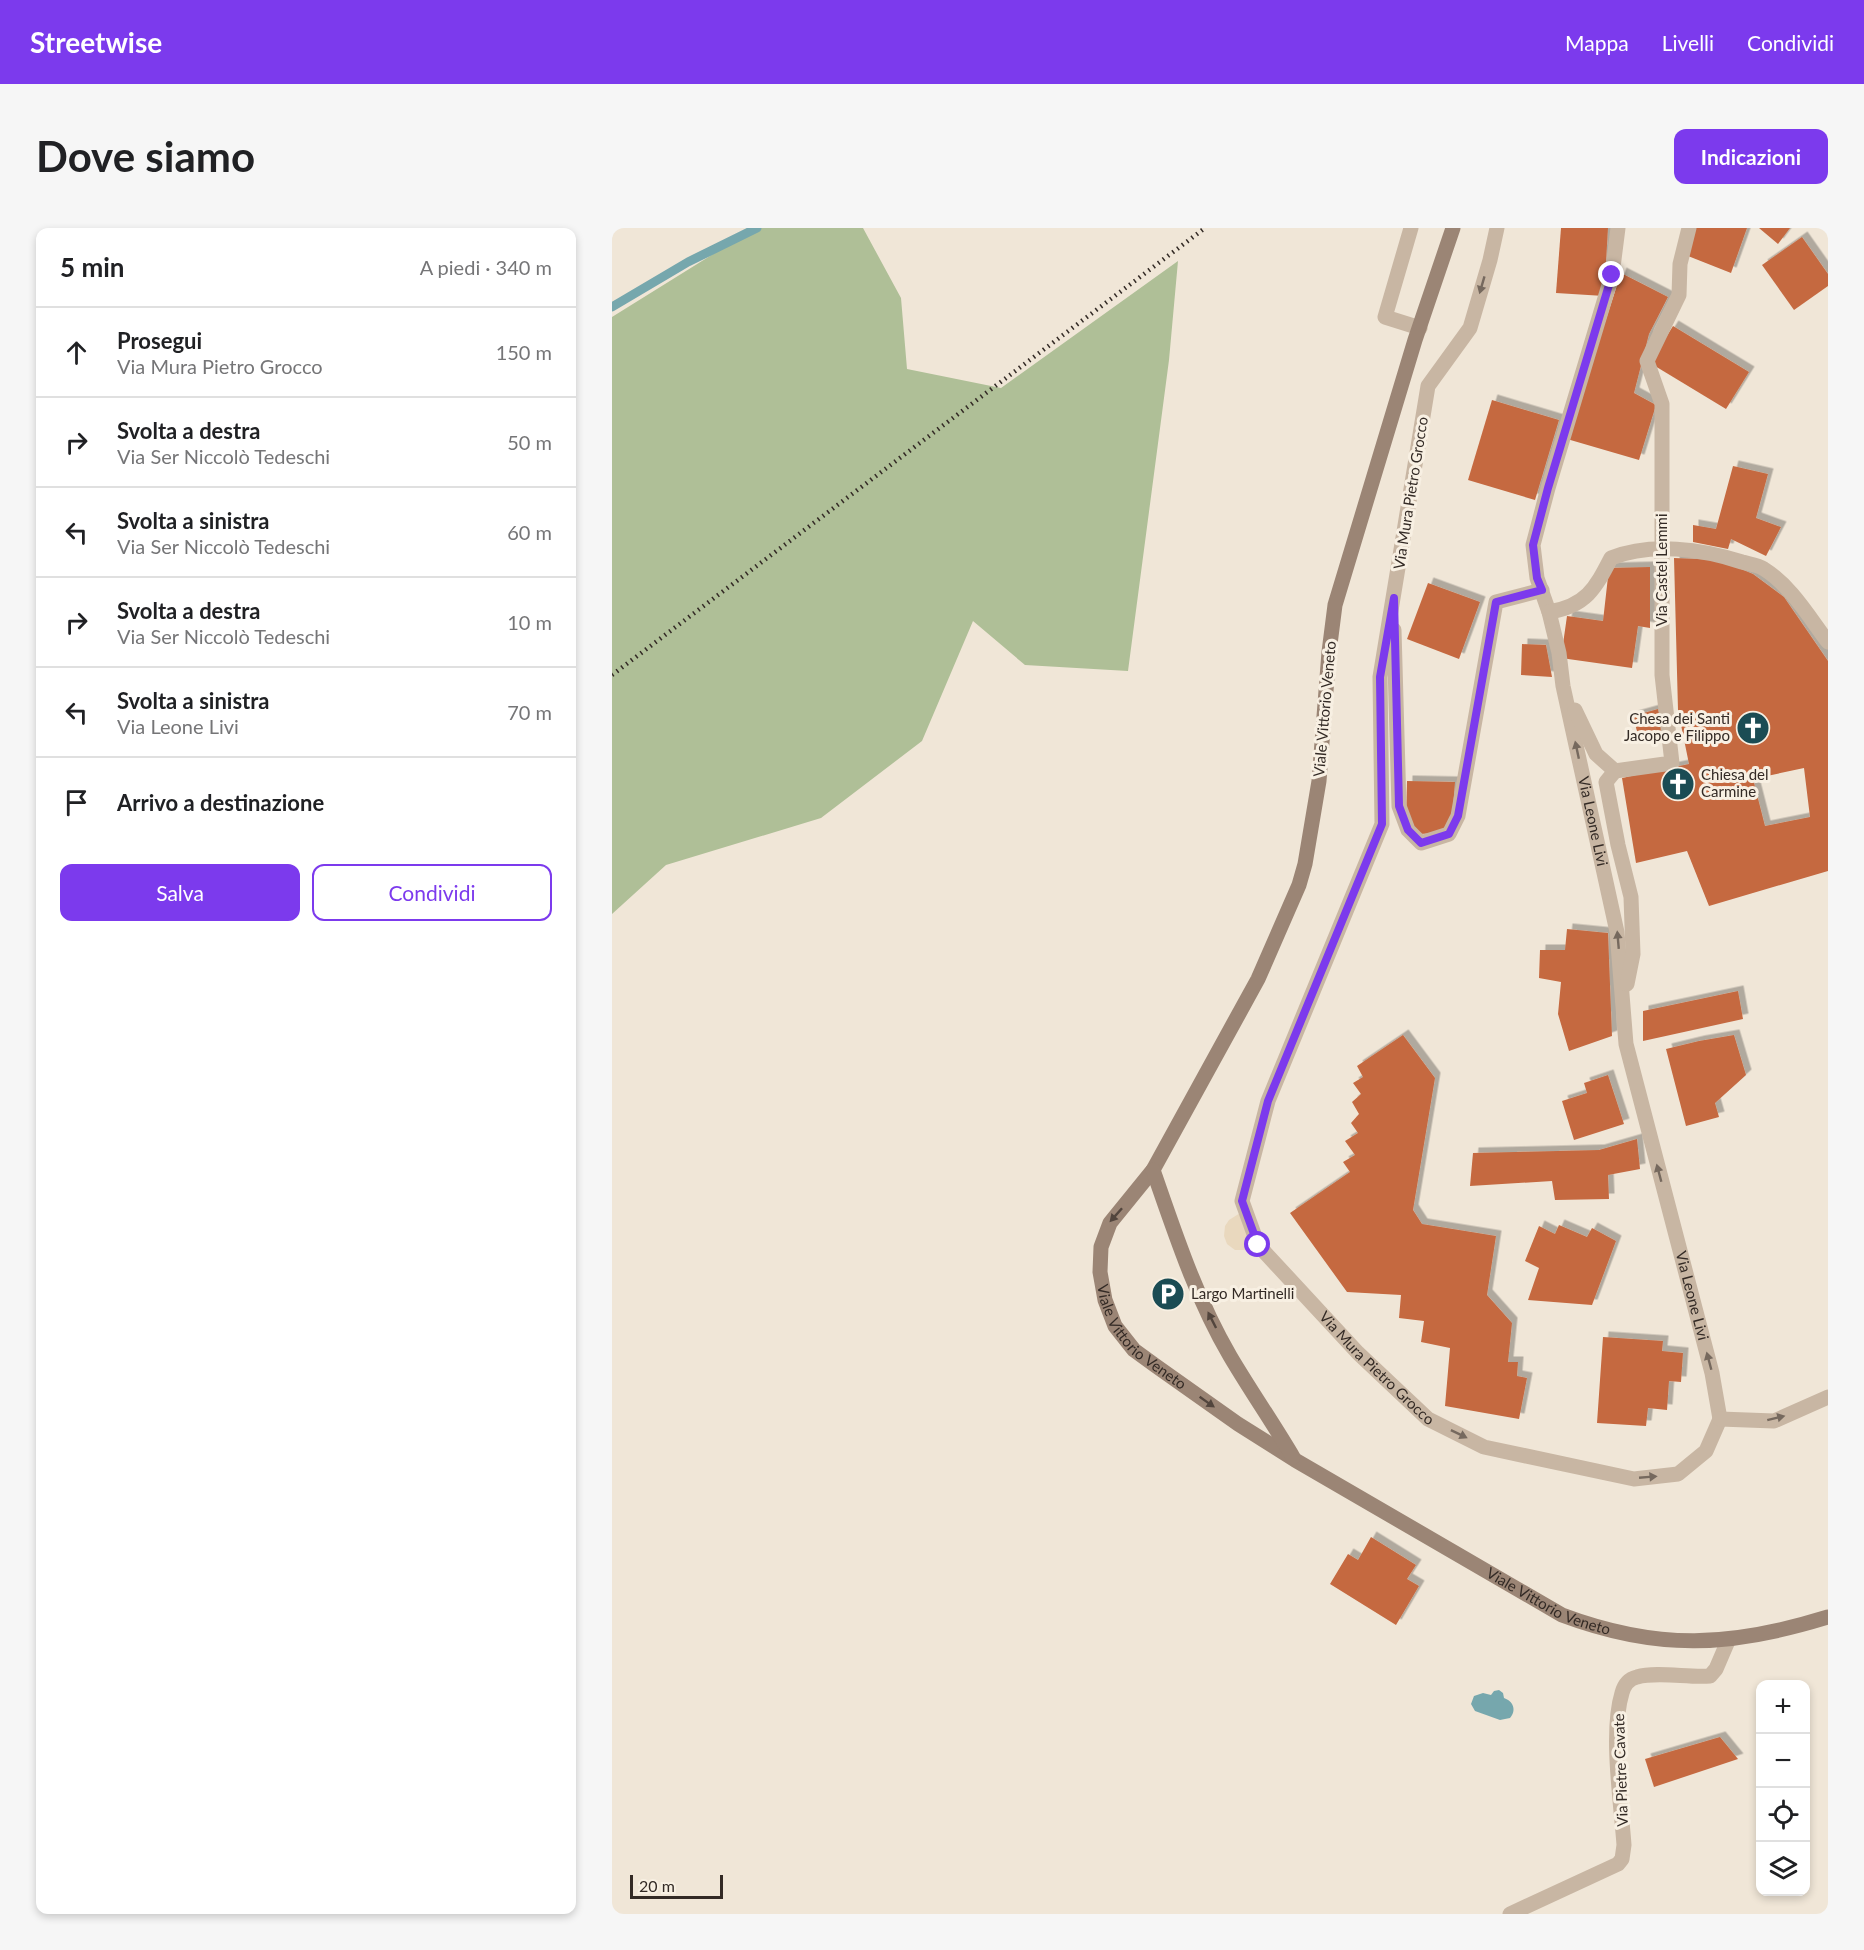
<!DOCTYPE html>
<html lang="it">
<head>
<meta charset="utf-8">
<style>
  :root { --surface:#fff; --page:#f6f6f6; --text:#202124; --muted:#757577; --line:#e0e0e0; --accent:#7c3aed }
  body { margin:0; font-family:Lato,sans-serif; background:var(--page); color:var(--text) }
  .controls { position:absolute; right:18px; bottom:18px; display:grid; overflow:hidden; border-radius:12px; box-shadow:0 3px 9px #0003 }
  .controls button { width:54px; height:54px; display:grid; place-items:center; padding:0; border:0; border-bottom:2px solid var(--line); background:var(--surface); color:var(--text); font:30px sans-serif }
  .scale { position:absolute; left:18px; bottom:15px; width:93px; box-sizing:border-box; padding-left:6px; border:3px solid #332a25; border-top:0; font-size:16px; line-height:21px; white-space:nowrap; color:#332a25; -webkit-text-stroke:4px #f8f0e3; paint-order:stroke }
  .stop { position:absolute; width:18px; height:18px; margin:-14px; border:4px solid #7c3aed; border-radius:50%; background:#fff }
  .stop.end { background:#7c3aed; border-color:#fff; box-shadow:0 2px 6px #0008 }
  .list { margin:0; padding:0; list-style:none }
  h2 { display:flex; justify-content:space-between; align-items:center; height:78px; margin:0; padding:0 24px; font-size:26px }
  h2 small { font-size:20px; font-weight:400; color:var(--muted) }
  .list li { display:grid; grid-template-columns:39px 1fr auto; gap:18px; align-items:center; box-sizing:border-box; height:90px; padding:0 24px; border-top:2px solid var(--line) }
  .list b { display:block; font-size:22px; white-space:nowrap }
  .list p { margin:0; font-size:20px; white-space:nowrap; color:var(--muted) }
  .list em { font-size:20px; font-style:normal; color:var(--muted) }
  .actions { display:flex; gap:12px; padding:18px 24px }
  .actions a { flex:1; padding:14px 0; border:2px solid var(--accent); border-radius:12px; text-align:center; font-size:21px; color:var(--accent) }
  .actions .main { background:var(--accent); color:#fff }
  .icon { flex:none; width:33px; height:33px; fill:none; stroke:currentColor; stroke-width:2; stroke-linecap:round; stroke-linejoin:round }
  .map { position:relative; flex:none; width:1216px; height:1686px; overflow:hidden; border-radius:12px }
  header { display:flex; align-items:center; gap:36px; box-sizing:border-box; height:84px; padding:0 30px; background:var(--accent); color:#fff }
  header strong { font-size:28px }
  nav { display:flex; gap:33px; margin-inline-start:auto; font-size:21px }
  .intro { display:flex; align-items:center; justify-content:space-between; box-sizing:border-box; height:144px; padding:0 36px }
  h1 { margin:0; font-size:42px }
  .button { padding:15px 27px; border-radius:12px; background:var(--accent); color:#fff; font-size:21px; font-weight:700 }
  main { display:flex; gap:36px; padding:0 36px }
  aside { flex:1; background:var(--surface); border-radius:12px; box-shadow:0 3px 9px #0003 }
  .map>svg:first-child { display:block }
  .green { fill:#afbf97 }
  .plaza { fill:#e9d8be }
  .water { fill:#76a7ad }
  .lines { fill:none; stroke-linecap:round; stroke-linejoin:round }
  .stream { stroke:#76a7ad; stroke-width:9 }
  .building { fill:#c56940; fill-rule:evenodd; filter:url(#shadow) }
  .lane { stroke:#c8b6a3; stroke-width:15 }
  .street { stroke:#c8b6a3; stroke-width:15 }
  .secondary { stroke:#9b8575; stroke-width:15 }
  .rail { stroke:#332a25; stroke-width:4.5; stroke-dasharray:1.5 4.5; stroke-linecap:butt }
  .oneway { fill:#76695e }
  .oneway2 { fill:#52453d }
  .route { stroke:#7c3aed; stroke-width:8 }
  .labels { text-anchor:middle; stroke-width:6; stroke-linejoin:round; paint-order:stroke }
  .street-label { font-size:15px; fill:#332a25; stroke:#f8f0e3 }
  .poi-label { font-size:15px; fill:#332a25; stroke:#f8f0e3; text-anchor:start }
</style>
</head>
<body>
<header>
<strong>Streetwise</strong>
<nav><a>Mappa</a><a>Livelli</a><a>Condividi</a></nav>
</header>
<div class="intro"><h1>Dove siamo</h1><a class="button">Indicazioni</a></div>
<main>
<aside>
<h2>5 min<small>A piedi · 340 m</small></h2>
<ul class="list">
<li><svg class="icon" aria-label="ahead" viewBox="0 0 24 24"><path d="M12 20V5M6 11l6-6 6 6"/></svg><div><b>Prosegui</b><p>Via Mura Pietro Grocco</p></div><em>150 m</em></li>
<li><svg class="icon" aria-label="right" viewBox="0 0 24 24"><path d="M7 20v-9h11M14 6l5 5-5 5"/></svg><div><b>Svolta a destra</b><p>Via Ser Niccolò Tedeschi</p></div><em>50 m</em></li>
<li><svg class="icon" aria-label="left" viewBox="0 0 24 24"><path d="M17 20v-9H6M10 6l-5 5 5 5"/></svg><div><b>Svolta a sinistra</b><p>Via Ser Niccolò Tedeschi</p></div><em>60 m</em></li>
<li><svg class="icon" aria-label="right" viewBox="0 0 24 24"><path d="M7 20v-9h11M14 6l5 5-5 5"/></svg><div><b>Svolta a destra</b><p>Via Ser Niccolò Tedeschi</p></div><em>10 m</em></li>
<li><svg class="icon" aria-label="left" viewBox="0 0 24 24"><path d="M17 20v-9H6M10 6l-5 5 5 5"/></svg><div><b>Svolta a sinistra</b><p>Via Leone Livi</p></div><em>70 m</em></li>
<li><svg class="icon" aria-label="arrive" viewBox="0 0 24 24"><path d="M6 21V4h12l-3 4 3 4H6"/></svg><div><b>Arrivo a destinazione</b></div></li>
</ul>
<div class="actions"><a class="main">Salva</a><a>Condividi</a></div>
</aside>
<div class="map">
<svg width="1216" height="1686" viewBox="0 0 1216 1686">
  <defs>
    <filter id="shadow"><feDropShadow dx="5.5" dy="-5.5" stdDeviation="0" flood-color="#0004"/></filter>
  </defs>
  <rect width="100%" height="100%" fill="#f0e6d7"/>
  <path class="green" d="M143,0h108l38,70 6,71 94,19 177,-127 -9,99 -41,311 -103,-6 -52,-44 -51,120 -101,77 -155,47 -54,49v-597z"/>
  <path class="plaza" d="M633,982l13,35 -7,5h-16l-8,-6 -3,-8 1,-10 4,-6z"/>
  <path class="water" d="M887,1462l4,3 1,5c9,3 13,12 6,20l-10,2 -25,-9 -4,-7 3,-8 9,-3 8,2 3,-4z"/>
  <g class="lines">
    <path class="stream" d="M0,79l76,-45 69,-34"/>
  </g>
  <g class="building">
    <path d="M949,0h47l-4,68 -48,-3z"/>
    <path d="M1083,0h52l-16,45 -43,-17z"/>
    <path d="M1147,0h31l-12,16z"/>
    <path d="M1190,9l26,37v12l-34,24 -32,-45z"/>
    <path d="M1009,45l47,24 -19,37 -15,59 22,12 -17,55 -72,-21z"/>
    <path d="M1061,98l76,46 -23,37 -76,-46z"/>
    <path d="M880,172l67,20 -24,80 -67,-20z"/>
    <path d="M1121,238l35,8 -12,44 25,9 -15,29 -35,-17 -3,10 -35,-7v-17l23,4z"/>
    <path d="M1062,330l45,2 34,14 31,23 44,64v210l-119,35 -22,-55 -51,12 -14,-85 67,-14 -11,-54zM1192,540l6,49 -45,9 -12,-47z"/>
    <path d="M1038,339v61l-12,-2 -6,42 -71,-10 6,-42 36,5 6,-53z"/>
    <path d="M816,355l52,19 -21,57 -52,-20z"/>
    <path d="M910,416l24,1 6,32 -31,-2z"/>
    <path d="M1046,481l6,24 -25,6 -6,-23z"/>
    <path d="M795,553l48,1 -3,37 -10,14 -23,1 -13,-14z"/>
    <path d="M955,701l41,4 4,103 -43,15 -11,-37 3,-32 -22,-4 1,-28h25z"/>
    <path d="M1126,763l5,28 -100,22v-30z"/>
    <path d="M791,807l32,43 -22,132 9,14 74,12 -9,59 25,28 -4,39h10l-1,14 10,2 -8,41 -74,-13 5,-58 -29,-6 3,-21 -25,-3 2,-23 -54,-3 -57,-79 60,-41 -7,-10 12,-7 -10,-14 13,-8 -7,-10 8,-9 -7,-12 9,-8 -8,-11 10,-6 -6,-11z"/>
    <path d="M1122,807l12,40 -31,28 4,14 -33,9 -20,-77 33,-8z"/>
    <path d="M996,847l16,49 -50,16 -12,-39 25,-8 -3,-10z"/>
    <path d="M1025,911l3,30 -32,6 1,24 -54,1 -3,-19 -82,5 3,-33 126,-3z"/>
    <path d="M947,997l28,12 5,-9 24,13 -24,64 -64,-5 11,-32 -14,-7 14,-35 16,8z"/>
    <path d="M991,1109l60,4 -1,10 21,2 -2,29 -12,-1 -2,29 -19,-2 -2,18 -49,-3z"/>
    <path d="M759,1309l45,28 -9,14 12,7 -23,39 -66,-41 18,-30 10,6z"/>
    <path d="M1108,1509l18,22 -84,28 -9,-28z"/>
  </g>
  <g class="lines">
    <path class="lane" d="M799,0l-26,89 35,11"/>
    <g class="street">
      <path id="s1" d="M885,0l-7,32 -20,68 -42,58 -48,291 2,147 -114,277 -26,100 16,44 100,108 70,66 56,28 150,32 44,-5 28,-23 14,-32"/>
      <path id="s2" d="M1006,0l-6,47 -64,213 -15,57 4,33 12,34 10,41 4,33 54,246 9,112 86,329 8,46"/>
      <path d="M937,384c37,-6 46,-23 62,-54 40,-16 91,-9 131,4 7,2 16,3 22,7 27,17 45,48 64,73"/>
      <path d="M782,402l5,176 9,24 13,13 28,-9 9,-18 38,-214 46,-12"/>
      <path d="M963,482l21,44 19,17 57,-8 -10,-88v-271l-15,-43 32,-66 1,-31 9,-36"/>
      <path d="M1003,543l-9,11 12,63 13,52 2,57 -6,30"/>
      <path d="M1108,1191l54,2 54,-24"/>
      <path d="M898,1686l108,-50 4,-5 2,-14c-3,-43 -14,-113 -2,-152 2,-8 7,-14 15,-16 20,-6 52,1 73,-1l6,-7 12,-28"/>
    </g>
    <g class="secondary">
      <path id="s3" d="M841,0l-38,112 -80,265 -6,47 -10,129 -14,83 -6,21 -41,94 -105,191 -43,53 -9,24 -1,25 5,28 10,26 19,24 22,16 82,58 57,36 267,155c96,36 169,32 266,2"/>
      <path d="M541,942c22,63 43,128 77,186 20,34 43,67 63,101"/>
    </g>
    <path class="rail" d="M0,447l593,-447"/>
  </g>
  <defs><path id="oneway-solid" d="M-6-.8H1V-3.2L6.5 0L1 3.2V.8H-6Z" transform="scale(1.5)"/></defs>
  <g class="oneway">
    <use href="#oneway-solid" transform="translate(870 57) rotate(106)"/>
    <use href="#oneway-solid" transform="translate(965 522) rotate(-102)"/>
    <use href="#oneway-solid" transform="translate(1006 712) rotate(-95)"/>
    <use href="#oneway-solid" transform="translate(1047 945) rotate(-105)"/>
    <use href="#oneway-solid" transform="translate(1097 1133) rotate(-105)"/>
    <use href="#oneway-solid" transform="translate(1164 1190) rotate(-14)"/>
    <use href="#oneway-solid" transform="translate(847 1206) rotate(26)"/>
    <use href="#oneway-solid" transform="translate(1036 1249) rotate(-5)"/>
  </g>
  <g class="oneway2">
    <use href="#oneway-solid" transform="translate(504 987) rotate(132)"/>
    <use href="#oneway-solid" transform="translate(600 1092) rotate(-117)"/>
    <use href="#oneway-solid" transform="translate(595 1174) rotate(35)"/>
  </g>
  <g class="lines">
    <path class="route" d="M646,1017l-16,-44 26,-100 114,-277 -2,-147 14,-79 5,208 9,24 13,13 28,-9 9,-18 38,-214 46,-12 -5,-12 -4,-33 15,-57 64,-213"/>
  </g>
  <defs>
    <g id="church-disc" transform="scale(1.725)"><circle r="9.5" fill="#1b4c54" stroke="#f8f0e3"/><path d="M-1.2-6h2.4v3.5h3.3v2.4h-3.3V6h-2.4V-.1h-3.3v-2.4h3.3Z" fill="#fff"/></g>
    <g id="parking-disc" transform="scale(1.725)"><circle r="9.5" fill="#1b4c54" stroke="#f8f0e3"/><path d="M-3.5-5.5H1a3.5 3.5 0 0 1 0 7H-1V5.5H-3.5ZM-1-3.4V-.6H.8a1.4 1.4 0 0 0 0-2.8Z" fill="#fff"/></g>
  </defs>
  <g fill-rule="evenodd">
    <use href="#church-disc" x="1141" y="500"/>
    <use href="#church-disc" x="1066" y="556"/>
    <use href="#parking-disc" x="556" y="1066"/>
  </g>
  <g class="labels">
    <g class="street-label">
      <text transform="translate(799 265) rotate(-81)" y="5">Via Mura Pietro Grocco</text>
      <text transform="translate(1050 342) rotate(-90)" y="5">Via Castel Lemmi</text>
      <text transform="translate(713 481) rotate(-85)" y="5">Viale Vittorio Veneto</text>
      <text dy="5" stroke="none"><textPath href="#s2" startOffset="612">Via Leone Livi</textPath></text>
      <text dy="5" stroke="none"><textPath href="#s2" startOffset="1098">Via Leone Livi</textPath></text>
      <text dy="5" stroke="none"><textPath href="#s3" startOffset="1198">Viale Vittorio Veneto</textPath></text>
      <text dy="5" stroke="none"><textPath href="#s1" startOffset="1238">Via Mura Pietro Grocco</textPath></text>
      <text dy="5" stroke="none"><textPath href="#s3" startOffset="1690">Viale Vittorio Veneto</textPath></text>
      <text transform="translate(1009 1542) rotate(-92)" y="5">Via Pietre Cavate</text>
    </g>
    <g class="poi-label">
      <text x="1118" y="496" text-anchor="end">Chesa dei Santi<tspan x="1118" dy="17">Jacopo e Filippo</tspan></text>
      <text x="1089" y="552">Chiesa del<tspan x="1089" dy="17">Carmine</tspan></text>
      <text x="579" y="1071">Largo Martinelli</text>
    </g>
  </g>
</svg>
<div class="controls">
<button>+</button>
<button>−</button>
<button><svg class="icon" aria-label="locate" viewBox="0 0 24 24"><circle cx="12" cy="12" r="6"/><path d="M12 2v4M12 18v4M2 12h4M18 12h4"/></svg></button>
<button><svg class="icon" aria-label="layers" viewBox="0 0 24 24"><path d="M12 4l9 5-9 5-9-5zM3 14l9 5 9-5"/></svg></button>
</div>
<div class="scale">20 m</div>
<div class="stop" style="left:646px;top:1017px"></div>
<div class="stop end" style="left:1000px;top:47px"></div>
</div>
</main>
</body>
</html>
